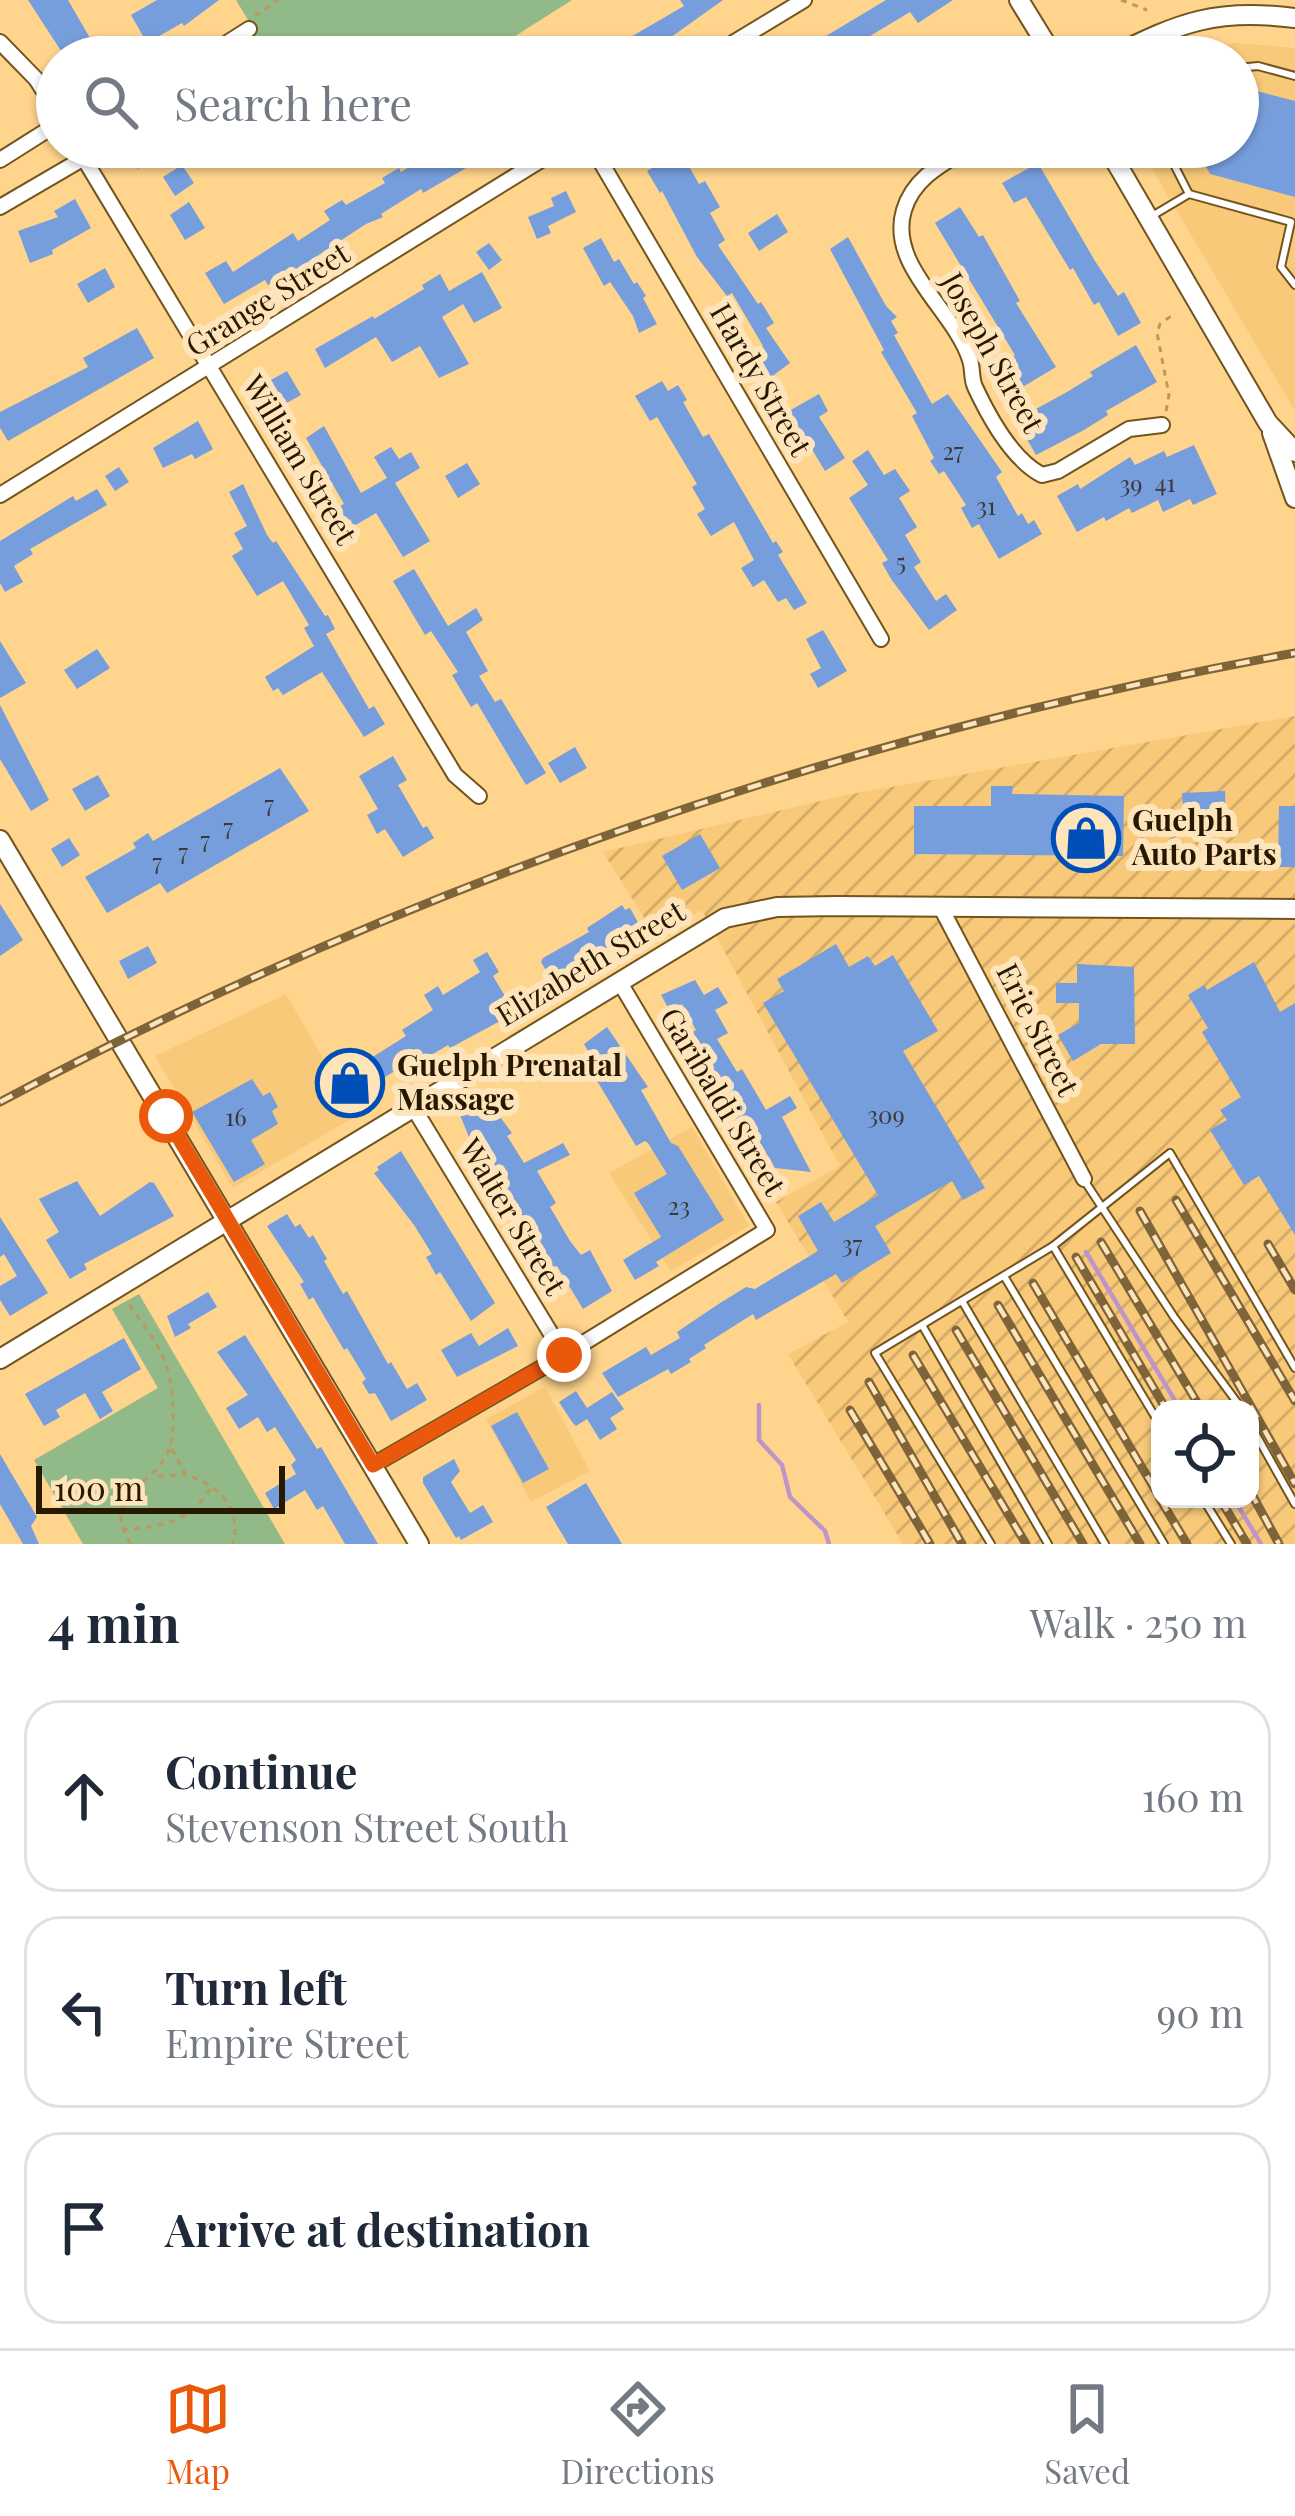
<!DOCTYPE html>
<html lang="en">
<head>
<meta charset="utf-8">
<style>
  :root { --surface:#fff; --page:#f2f2f3; --text:#1f2937; --muted:#747a83; --line:#e0e1e3; --accent:#ea580c }
  body { margin:0; font-family:"Playfair Display",serif; background:var(--page); color:var(--text) }
  .controls { position:absolute; right:36px; bottom:36px; display:grid; overflow:hidden; border-radius:24px; box-shadow:0 3px 9px #0004 }
  .controls button { width:108px; height:108px; display:grid; place-items:center; padding:0; border:0; border-bottom:3px solid var(--line); background:var(--surface); color:var(--text); font:60px sans-serif }
  .scale { position:absolute; left:36px; bottom:30px; width:249px; box-sizing:border-box; padding-left:12px; border:6px solid #271800; border-top:0; font-size:33px; line-height:42px; white-space:nowrap; color:#271800; -webkit-text-stroke:9px #fee4bb; paint-order:stroke }
  .stop { position:absolute; width:36px; height:36px; margin:-27px; border:9px solid #ea580c; border-radius:50%; background:#fff }
  .stop.end { background:#ea580c; border-color:#fff; box-shadow:0 3px 12px #0008 }
  .list { margin:0; padding:0; list-style:none }
  h2 { display:flex; justify-content:space-between; align-items:center; height:156px; margin:0; padding:0 48px; font-size:51px }
  h2 small { font-size:39px; font-weight:400; color:var(--muted) }
  .list li { display:grid; grid-template-columns:78px 1fr auto; gap:36px; align-items:center; box-sizing:border-box; height:192px; margin:0 24px 24px; padding:0 24px; border:3px solid var(--line); border-radius:36px }
  .list b { display:block; font-size:45px; white-space:nowrap }
  .list p { margin:0; font-size:39px; white-space:nowrap; color:var(--muted) }
  .list em { font-size:39px; font-style:normal; color:var(--muted) }
  .icon { flex:none; width:66px; height:66px; fill:none; stroke:currentColor; stroke-width:2; stroke-linecap:round; stroke-linejoin:round }
  .map { position:relative; flex:none; width:1295px; height:1544px; overflow:hidden }
  .search { position:absolute; background:var(--surface); box-shadow:0 3px 9px #0004; left:36px; right:36px; top:36px; height:132px; display:flex; align-items:center; gap:30px; box-sizing:border-box; padding:0 42px; border-radius:66px; color:var(--muted); font-size:45px }
  .sheet { height:804px; background:var(--surface) }
  nav { display:flex; justify-content:space-around; align-items:center; box-sizing:border-box; height:168px; border-top:3px solid var(--line); background:var(--surface); font-size:33px; color:var(--muted) }
  nav a { display:grid; justify-items:center; gap:6px }
  nav .on { color:var(--accent) }
  .map>svg:first-child { display:block }
  .built { fill:#f8c979 }
  .industrial { fill:url(#industrial-furrows); fill-rule:evenodd }
  .park { fill:#92b988 }
  .lines { fill:none; stroke-linecap:round; stroke-linejoin:round }
  .stream { stroke:#be95c8; stroke-width:4.5 }
  .building { fill:#779edc }
  .lane-casing { stroke:#72541d; stroke-width:10 }
  .street-casing { stroke:#72541d; stroke-width:18 }
  .secondary-casing { stroke:#72541d; stroke-width:22 }
  .path { stroke:#ba985f; stroke-width:3; stroke-dasharray:6 6; stroke-linecap:butt }
  .lane { stroke:#fff; stroke-width:6 }
  .street { stroke:#fff; stroke-width:14 }
  .secondary { stroke:#fff; stroke-width:18 }
  .rail-casing { stroke:#7f6439; stroke-width:9 }
  .rail { stroke:#fee4bb; stroke-width:4.5; stroke-dasharray:14; stroke-linecap:butt }
  .route { stroke:#ea580c; stroke-width:15 }
  .labels { text-anchor:middle; stroke-width:12; stroke-linejoin:round; paint-order:stroke }
  .number-label { font-size:24px; fill:#3b3a37 }
  .street-label { font-size:30px; fill:#271800; stroke:#fee4bb }
  .poi-label { font-size:30px; font-weight:bold; fill:#271800; stroke:#fee4bb; text-anchor:start }
</style>
</head>
<body>
<div class="map">
<svg width="1295" height="1544" viewBox="0 0 1295 1544">
  <defs>
    <pattern id="industrial-furrows" width="10" height="10" patternUnits="userSpaceOnUse" patternTransform="scale(3)"><rect width="10" height="10" fill="#f8c979"/><path d="M-1 1l2-2M0 10L10 0M9 11l2-2" fill="none" stroke="#d5ac67"/></pattern>
  </defs>
  <rect width="100%" height="100%" fill="#ffd48c"/>
  <g class="built">
    <path d="M1234,43l61,5v363l-156,-264h99v-90h-54z"/>
    <path d="M286,994l70,122 -123,72 -78,-132z"/>
    <path d="M692,1127l57,99 -78,45 -62,-98z"/>
    <path d="M545,1387l45,84 -59,31 -45,-83z"/>
  </g>
  <path class="industrial" d="M1295,716v828h-392l-115,-190 60,-32 -72,-120 64,-36 -138,-256 -47,25 -52,-83 243,-57zM1160,1409h90v90h-90z"/>
  <g class="park">
    <path d="M236,0h336l-90,57h-233l-17,-27 16,-10z"/>
    <path d="M139,1294l146,250h-202l-49,-84 124,-72 -46,-79z"/>
  </g>
  <g class="lines">
    <g class="stream">
      <path d="M1086,1252l94,157"/>
      <path d="M759,1405v35l23,25 8,32 35,34 4,13"/>
      <path d="M1234,1499l27,45"/>
    </g>
  </g>
  <g class="building">
    <path d="M28,0h40l33,57h-36z"/>
    <path d="M157,0h62l-35,26 -2,-3 -35,20 -16,-28z"/>
    <path d="M680,0h43l-70,50 4,7h-51l25,-16 -2,-3 55,-32z"/>
    <path d="M886,0h67l-35,23 -8,-11 -40,24 5,8 -16,10 -5,-8 -19,11h-44z"/>
    <path d="M1249,89l46,12v96l-85,-23 -15,-27h43v-51z"/>
    <path d="M125,147h27l6,10 -20,12z"/>
    <path d="M441,147h23l9,17 -50,29 -2,-4 -40,25 2,3 -17,7 -75,49 -23,12 -3,-5 -41,24 -19,-31 21,-12 7,11 60,-39 5,8 32,-21 -6,-9 18,-11 4,5 39,-22 -3,-5 17,-10 2,4z"/>
    <path d="M640,147h38l21,37 6,-3 15,26 -10,6 15,27 -7,5 40,59 3,-2 13,21 -8,5 24,35 -19,14 -17,-24 9,-7 -31,-53 -5,3 -30,-39 -35,-66 -2,2 -13,-22 5,-3z"/>
    <path d="M845,147h46l-33,21z"/>
    <path d="M1038,163l57,98 23,35 6,-4 17,31 -23,13 -19,-34 -5,3 -21,-37 -3,2 -44,-73 -12,6 -12,-20z"/>
    <path d="M182,165l12,18 -19,13 -12,-19z"/>
    <path d="M566,191l10,21 -28,14 3,7 -14,6 -9,-22 26,-11 -3,-8z"/>
    <path d="M75,199l16,29 -39,22 1,4 -23,9 -12,-32 40,-14 -4,-6z"/>
    <path d="M189,202l16,26 -20,12 -15,-25z"/>
    <path d="M960,207l19,30 4,-2 37,66 -4,2 40,64 -35,21 -8,-13 -6,4 -8,-14 16,-10 -80,-132z"/>
    <path d="M777,214l11,18 -29,19 -11,-18z"/>
    <path d="M848,237l38,69 11,11 -6,4 7,12 -4,2 38,69 16,-10 54,78 -6,5 22,39 4,-3 6,11 6,-4 8,14 -43,25 -20,-35 -7,4 -11,-20 5,-3 -22,-34 -5,3 -9,-13 4,-3 -22,-42 5,-3 -36,-61 3,-2 -54,-101z"/>
    <path d="M601,238l13,24 5,-3 15,25 3,-2 9,14 -3,2 14,26 -18,9 -6,-17 -23,-34 -6,4 -21,-38z"/>
    <path d="M489,243l13,17 -13,10 -13,-18z"/>
    <path d="M105,268l10,19 -27,16 -11,-19z"/>
    <path d="M482,272l20,36 -28,15 -11,-19 -21,13 27,47 -30,14 -19,-32 -28,16 -16,-25 -51,31 -10,-19 58,-33 1,3 50,-30 -2,-4 18,-11 9,17z"/>
    <path d="M137,328l17,30 -146,83 -8,-13v-16l88,-45 -5,-9z"/>
    <path d="M1136,345l21,37 -51,29 2,4 -24,15 -48,25 -20,-35 51,-28 26,-16 -3,-4z"/>
    <path d="M287,371l14,24 -16,9 -14,-24z"/>
    <path d="M662,381l6,10 10,-6 9,15 -4,2 20,35 6,-3 64,109 3,-2 7,11 -5,3 29,48 -13,7 -8,-12 -8,4 -14,-22 -11,7 -12,-19 13,-8 -20,-38 -23,14 -14,-22 8,-5 -13,-22 5,-3 -40,-67 -7,4 -15,-25z"/>
    <path d="M819,394l9,17 -9,6 26,41 -20,13 -36,-60z"/>
    <path d="M198,421l15,28 -18,10 -3,-5 -29,14 -10,-20z"/>
    <path d="M324,426l37,67 26,-15 -13,-21 17,-10 8,12 12,-7 9,16 -25,15 35,58 -27,16 -27,-44 -22,13 -4,-7 -4,2 -8,-14 6,-3 -38,-66z"/>
    <path d="M1194,445l23,49 -24,11 -3,-6 -27,13 -5,-12 -26,13 -3,-5 -23,13 -2,-4 -27,15 -20,-36 21,-12 2,5 50,-32 5,8 29,-14 3,6z"/>
    <path d="M868,450l16,25 11,-6 15,22 -11,7 18,29 -12,8 16,27 -7,5 22,34 10,-7 11,16 -28,20 -38,-51 -9,-16 6,-3 -39,-62 19,-13 -16,-24z"/>
    <path d="M467,463l13,21 -22,14 -13,-22z"/>
    <path d="M119,467l10,15 -14,9 -10,-15z"/>
    <path d="M243,484l24,51 6,8 3,-2 49,75 3,-1 7,14 -9,5 43,75 5,-3 11,18 -21,13 -42,-65 -39,23 -5,-7 -5,3 -8,-14 49,-31 -10,-18 5,-3 -26,-44 -26,15 -25,-40 11,-7 -9,-16 13,-7 -18,-34z"/>
    <path d="M97,489l10,16 -77,44 3,5 -19,12 9,16 -18,10 -5,-9v-42l73,-45 3,5z"/>
    <path d="M414,569l34,57 28,-18 7,12 -17,12 22,39 -9,5 16,26 6,-3 45,74 -20,12 -49,-82 -6,4 -19,-32 6,-3 -27,-41 -6,4 -32,-54z"/>
    <path d="M823,630l24,41 -29,17 -8,-14 11,-6 -15,-29z"/>
    <path d="M0,641l26,42 -26,15z"/>
    <path d="M97,649l13,19 -33,21 -13,-19z"/>
    <path d="M0,705l49,95 -18,11 -31,-52z"/>
    <path d="M575,747l12,21 -27,15 -12,-20z"/>
    <path d="M393,756l14,24 -9,5 25,43 4,-2 7,12 -31,19 -18,-28 -8,5 -10,-19 11,-6 -19,-33z"/>
    <path d="M280,768l29,43 -142,82 -7,-10 -53,30 -22,-36 51,-29 -3,-5 15,-10 5,8z"/>
    <path d="M98,775l12,21 -25,15 -13,-22z"/>
    <path d="M991,786h22l-1,8 112,2 -1,60 -209,-2v-48h77z"/>
    <path d="M1225,791l1,27 -42,1 -2,-26z"/>
    <path d="M1279,806h16v61h-17z"/>
    <path d="M700,834l20,34 -38,22 -20,-34z"/>
    <path d="M69,838l11,17 -18,12 -11,-18z"/>
    <path d="M0,904l23,36 -23,16z"/>
    <path d="M622,905l3,5 5,-2 11,20 -89,53 -11,-19 2,-4 46,-26 -2,-4z"/>
    <path d="M836,944l13,23 19,-11 7,10 18,-11 45,76 -35,20 82,137 -22,12 -11,-19 -77,45 16,27 -49,30 -6,-9 -80,46 -3,-6 -49,31 2,3 -17,11 2,3 -20,12 -3,-5 -50,28 -16,-24 44,-26 5,8 29,-17 -3,-6 40,-27 29,-18 9,2 63,-38 -20,-35 23,-14 13,20 44,-27 -115,-192 21,-12 -7,-12z"/>
    <path d="M148,946l9,17 -29,16 -9,-18z"/>
    <path d="M487,952l12,20 -6,4 22,37 -65,35 -2,-3 -48,29 -2,-5 -34,21 2,8 -12,7 -4,-3 -14,-22 70,-44 -4,-6 31,-20 -9,-15 14,-9 5,9 37,-23 -7,-12z"/>
    <path d="M1254,962l26,50 15,-9v232l-36,-59 -15,9 -34,-55 17,-10 -7,-10 21,-13 -39,-65 6,-4 -20,-33 16,-10 3,5z"/>
    <path d="M1077,964l57,3 1,77h-34l-28,17 -15,-26 21,-12v-20h-23v-20h21z"/>
    <path d="M695,980l9,15 14,-8 10,16 -13,7 13,23 -11,6 20,33 5,-3 24,41 24,-14 7,12 -15,9 29,55 -36,-4 -28,-47 -7,4 -30,-52 -5,3 -21,-39 12,-7 -14,-26 -12,7 -9,-16z"/>
    <path d="M607,1027l41,60 -7,3 30,53 7,3 46,74 -68,42 3,4 -24,14 -12,-20 38,-23 -27,-44 33,-19 -19,-31 -3,-2 -9,5 -46,-77 6,-4 -12,-21z"/>
    <path d="M252,1079l11,17 7,-4 8,15 -6,4 6,13 -27,16 14,24 -31,18 -42,-70z"/>
    <path d="M486,1098l26,35 -5,3 17,27 39,-20 7,12 -33,16 19,32 -6,4 20,34 11,14 9,-5 22,41 -29,18 -26,-43 -11,3 -44,-81 2,-4 -21,-36 -5,4 -9,-15 -9,-22z"/>
    <path d="M401,1151l94,152 -24,18 -31,-49 -4,3 -10,-18 6,-3 -18,-29 -40,-52 5,-3 -2,-3z"/>
    <path d="M77,1181l23,35 50,-34 4,1 20,33 -90,48 3,5 -17,10 -24,-39 13,-8 -20,-33z"/>
    <path d="M287,1214l8,13 5,-3 9,14 4,-3 14,24 -3,2 19,33 4,-3 41,73 3,-2 16,27 10,-6 10,17 -36,21 -16,-28 -6,1 -7,-12 4,-3 -19,-31 -3,2 -31,-53 -4,3 -9,-16 4,-2 -37,-56z"/>
    <path d="M0,1217l48,76 -38,23 -10,-16v-14l17,-10 -13,-22 -4,3z"/>
    <path d="M208,1292l9,15 -29,17 3,4 -16,9 -8,-21z"/>
    <path d="M508,1328l10,18 -61,31 -16,-27 30,-17 8,13z"/>
    <path d="M245,1335l72,114 4,-2 57,97h-33l-22,-38 -6,4 -12,-20 -31,19 -9,-16 31,-19 -5,-9 5,-5 -21,-33 -8,5 -9,-15 -19,12 -13,-21 22,-13 -31,-43z"/>
    <path d="M124,1338l17,31 -39,23 11,19 -13,8 -15,-26 -29,17 4,7 -16,9 -19,-32z"/>
    <path d="M576,1391l11,17 25,-16 12,17 -14,9 7,11 -17,11 -13,-21 -11,7 -4,-4 -13,-20z"/>
    <path d="M517,1412l32,57 -26,14 -32,-57z"/>
    <path d="M0,1454l37,63 -6,9 8,18h-16l-23,-40z"/>
    <path d="M454,1459l6,12 -9,11 19,31 13,-8 10,17 -32,18 -2,-4 -3,2 -33,-55v-6z"/>
    <path d="M586,1483l36,61h-54l-22,-37z"/>
  </g>
  <g class="lines">
    <g class="lane-casing">
      <g id="lane">
        <path d="M1238,68l20,-2 37,10"/>
        <path d="M1165,147l24,47"/>
        <path d="M1152,216l37,-22 102,28 -10,45 14,18"/>
        <path d="M1084,1180l90,137 68,92"/>
        <path d="M1053,1246l107,179"/>
        <path d="M1004,1276l160,268"/>
        <path d="M962,1301l143,243"/>
        <path d="M922,1325l126,219"/>
        <path d="M1250,1424l45,80"/>
        <path d="M1203,1499l28,45"/>
        <path d="M991,1544l-116,-191 178,-107 117,-93 125,215"/>
      </g>
    </g>
    <g class="street-casing">
      <g id="street">
        <path d="M0,42l36,37 21,33"/>
        <path d="M205,57l44,-28"/>
        <path d="M710,57l94,-57"/>
        <path d="M77,147l378,628 24,21"/>
        <path d="M592,147l289,492"/>
        <path d="M970,147c-26,16 -56,30 -66,63 -17,56 51,101 66,150 3,9 1,18 5,27 14,30 38,73 67,88l16,-4 71,-42 33,-4"/>
        <path d="M0,160l57,-36"/>
        <path d="M0,207l84,-49"/>
        <path d="M0,495l562,-348"/>
        <path d="M940,906l144,273"/>
        <path d="M413,1107l151,248"/>
        <path d="M373,1465l191,-110 203,-125 -148,-249"/>
      </g>
    </g>
    <g class="secondary-casing">
      <g id="secondary">
        <path d="M1019,0l35,57"/>
        <path d="M1111,57c69,-35 106,-49 184,-39"/>
        <path d="M1107,147l161,276 27,29"/>
        <path d="M1272,433l23,65"/>
        <path d="M0,840l419,704"/>
        <path d="M0,1359l725,-441 52,-11 60,-1 458,3"/>
      </g>
    </g>
    <g class="path">
      <path d="M1121,0l26,10"/>
      <path d="M255,16l23,-16"/>
      <path d="M1166,411l3,-16 -12,-62 3,-9 14,-10"/>
      <path d="M129,1305c30,40 44,58 44,110 0,13 0,26 -5,37 -17,37 -69,43 -37,92"/>
      <path d="M172,1449l14,26c33,10 56,33 47,69"/>
      <path d="M158,1476l26,-1"/>
      <path d="M122,1530c38,-3 67,-7 89,-42"/>
    </g>
    <use href="#lane" class="lane"/>
    <use href="#street" class="street"/>
    <use href="#secondary" class="secondary"/>
    <g class="rail-casing">
      <g id="rail">
        <path d="M0,1102c406,-216 842,-367 1295,-449"/>
        <path d="M1176,1200l119,201"/>
        <path d="M1140,1211l155,273"/>
        <path d="M1101,1242l100,167"/>
        <path d="M1268,1244l27,46"/>
        <path d="M1076,1257l90,152"/>
        <path d="M1033,1283l127,215"/>
        <path d="M998,1305l142,239"/>
        <path d="M956,1330l127,214"/>
        <path d="M913,1355l113,189"/>
        <path d="M869,1382l93,162"/>
        <path d="M850,1410l80,134"/>
        <path d="M1250,1491l29,53"/>
        <path d="M1160,1499l27,45"/>
        <path d="M1220,1499l27,45"/>
      </g>
    </g>
    <use href="#rail" class="rail"/>
  </g>
  <g class="lines">
    <path class="route" d="M166,1116l207,349 191,-110"/>
  </g>
  <defs>
    <g id="shop-ring" transform="scale(3.45)"><circle r="9.5" fill="#fee4bb" stroke="#004eb7" stroke-width="1.5"/><path d="M-5-2.5h2.3a2.7 3.5 0 0 1 5.4 0H5L5.5 6h-11ZM-1.5-2.5h3a1.5 2.3 0 0 0-3 0Z" fill="#004eb7"/></g>
  </defs>
  <g fill-rule="evenodd">
    <use href="#shop-ring" x="1086" y="838"/>
    <use href="#shop-ring" x="350" y="1083"/>
  </g>
  <g class="labels">
    <g class="number-label">
      <text x="953" y="460">27</text>
      <text x="1165" y="492">41</text>
      <text x="1131" y="493">39</text>
      <text x="986" y="515">31</text>
      <text x="901" y="571">5</text>
      <text x="269" y="813">7</text>
      <text x="228" y="836">7</text>
      <text x="205" y="849">7</text>
      <text x="183" y="861">7</text>
      <text x="157" y="871">7</text>
      <text x="886" y="1124">309</text>
      <text x="236" y="1126">16</text>
      <text x="679" y="1215">23</text>
      <text x="852" y="1253">37</text>
    </g>
    <g class="street-label">
      <text transform="translate(268 300) rotate(-32)" y="10">Grange Street</text>
      <text transform="translate(992 353) rotate(61)" y="10">Joseph Street</text>
      <text transform="translate(760 380) rotate(60)" y="10">Hardy Street</text>
      <text transform="translate(299 460) rotate(59)" y="10">William Street</text>
      <text transform="translate(591 964) rotate(-31)" y="10">Elizabeth Street</text>
      <text transform="translate(1037 1030) rotate(63)" y="10">Erie Street</text>
      <text transform="translate(722 1102) rotate(59)" y="10">Garibaldi Street</text>
      <text transform="translate(512 1217) rotate(59)" y="10">Walter Street</text>
    </g>
    <g class="poi-label">
      <text x="1132" y="831">Guelph<tspan x="1132" dy="34">Auto Parts</tspan></text>
      <text x="397" y="1076">Guelph Prenatal<tspan x="397" dy="34">Massage</tspan></text>
    </g>
  </g>
</svg>
<div class="controls">
<button><svg class="icon" aria-label="locate" viewBox="0 0 24 24"><circle cx="12" cy="12" r="6"/><path d="M12 2v4M12 18v4M2 12h4M18 12h4"/></svg></button>
</div>
<div class="scale">100 m</div>
<div class="stop" style="left:166px;top:1116px"></div>
<div class="stop end" style="left:564px;top:1355px"></div>
<div class="search"><svg class="icon" aria-label="search" viewBox="0 0 24 24"><circle cx="10" cy="10" r="6"/><path d="M15 15l6 6"/></svg>Search here</div>
</div>
<section class="sheet">
<h2>4 min<small>Walk · 250 m</small></h2>
<ul class="list">
<li><svg class="icon" aria-label="ahead" viewBox="0 0 24 24"><path d="M12 20V5M6 11l6-6 6 6"/></svg><div><b>Continue</b><p>Stevenson Street South</p></div><em>160 m</em></li>
<li><svg class="icon" aria-label="left" viewBox="0 0 24 24"><path d="M17 20v-9H6M10 6l-5 5 5 5"/></svg><div><b>Turn left</b><p>Empire Street</p></div><em>90 m</em></li>
<li><svg class="icon" aria-label="arrive" viewBox="0 0 24 24"><path d="M6 21V4h12l-3 4 3 4H6"/></svg><div><b>Arrive at destination</b></div></li>
</ul>
</section>
<nav>
<a class="on"><svg class="icon" aria-label="map" viewBox="0 0 24 24"><path d="M3 6l6-2 6 2 6-2v14l-6 2-6-2-6 2zM9 4v14M15 6v14"/></svg>Map</a>
<a><svg class="icon" aria-label="directions" viewBox="0 0 24 24"><path d="M12 3l9 9-9 9-9-9zM9 14v-3h6M13 9l2 2-2 2"/></svg>Directions</a>
<a><svg class="icon" aria-label="saved" viewBox="0 0 24 24"><path d="M7 4h10v16l-5-4-5 4z"/></svg>Saved</a>
</nav>
</body>
</html>
